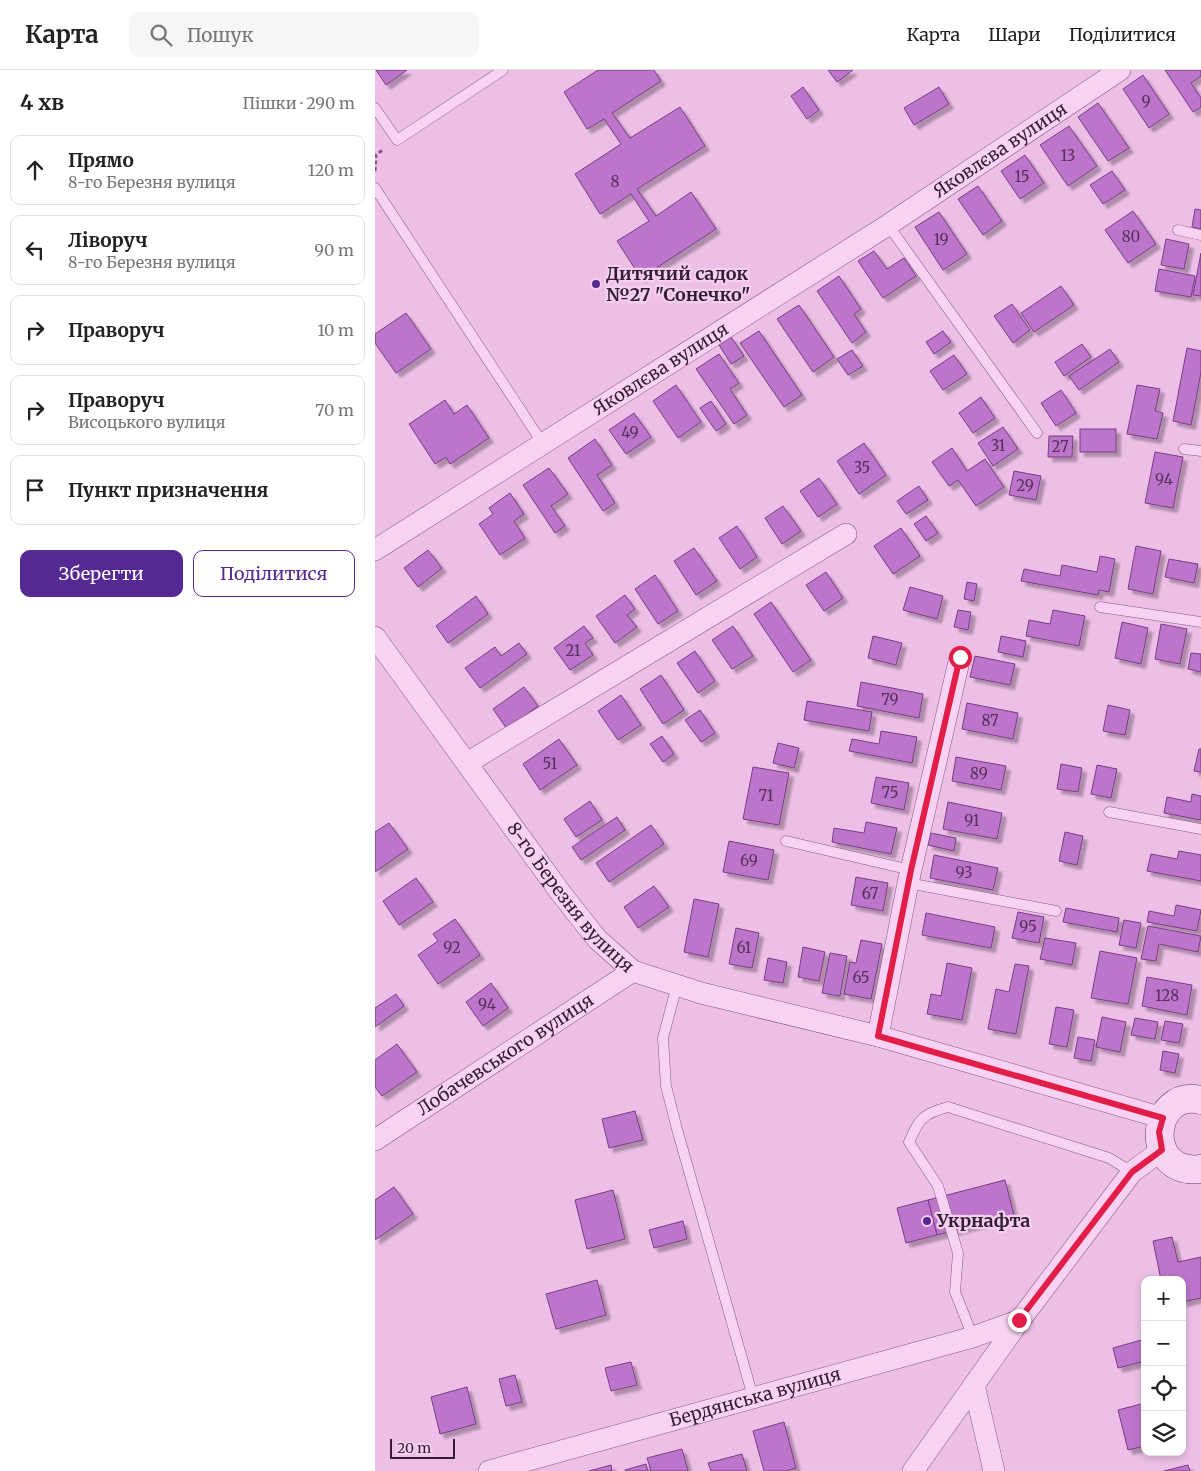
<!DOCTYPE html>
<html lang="uk">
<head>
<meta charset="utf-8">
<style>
  :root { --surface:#fff; --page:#f6f6f6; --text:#222; --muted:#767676; --line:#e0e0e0; --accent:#552993 }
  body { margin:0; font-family:Merriweather,serif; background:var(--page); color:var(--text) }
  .controls { position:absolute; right:15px; bottom:15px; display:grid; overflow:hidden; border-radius:10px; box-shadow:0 2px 8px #0003 }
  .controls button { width:45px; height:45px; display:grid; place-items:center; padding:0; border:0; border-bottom:1px solid var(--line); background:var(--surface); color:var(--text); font:25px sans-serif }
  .scale { position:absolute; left:15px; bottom:12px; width:65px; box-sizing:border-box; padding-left:5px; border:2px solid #331c35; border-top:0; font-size:14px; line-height:18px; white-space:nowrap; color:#331c35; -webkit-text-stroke:4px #f4cfef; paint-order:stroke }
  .stop { position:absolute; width:15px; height:15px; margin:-11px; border:4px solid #e11d48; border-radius:50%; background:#fff }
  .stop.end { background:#e11d48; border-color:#fff; box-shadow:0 1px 5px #0008 }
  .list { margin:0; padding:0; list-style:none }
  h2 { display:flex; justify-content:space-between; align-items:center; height:65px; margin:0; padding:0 20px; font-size:21px }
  h2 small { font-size:16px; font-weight:400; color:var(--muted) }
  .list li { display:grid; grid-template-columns:32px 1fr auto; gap:15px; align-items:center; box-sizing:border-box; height:70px; margin:0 10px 10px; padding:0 10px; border:1px solid var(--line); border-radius:10px }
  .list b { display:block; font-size:19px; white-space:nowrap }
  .list p { margin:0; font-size:16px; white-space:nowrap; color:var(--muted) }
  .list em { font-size:16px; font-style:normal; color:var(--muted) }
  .actions { display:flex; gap:10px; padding:15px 20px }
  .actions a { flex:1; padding:11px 0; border:1px solid var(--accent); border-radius:10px; text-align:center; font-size:18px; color:var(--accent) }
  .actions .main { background:var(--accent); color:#fff }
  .icon { flex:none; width:28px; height:28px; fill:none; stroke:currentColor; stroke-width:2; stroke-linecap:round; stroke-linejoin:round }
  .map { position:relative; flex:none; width:826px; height:1401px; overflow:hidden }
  header { display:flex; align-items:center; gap:30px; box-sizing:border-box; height:70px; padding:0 25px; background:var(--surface); border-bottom:1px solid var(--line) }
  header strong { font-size:24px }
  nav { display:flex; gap:28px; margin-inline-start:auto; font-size:18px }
  .search { width:350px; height:45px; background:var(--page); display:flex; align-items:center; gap:12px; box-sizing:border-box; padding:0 18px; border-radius:10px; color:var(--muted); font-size:19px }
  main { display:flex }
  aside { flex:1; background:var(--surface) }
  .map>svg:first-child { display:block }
  .building { fill:#bd75cb; stroke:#773e84; filter:url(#shadow) }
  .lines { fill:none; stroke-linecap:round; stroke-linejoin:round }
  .lane-casing { stroke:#835885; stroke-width:11 }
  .street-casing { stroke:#835885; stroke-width:22 }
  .secondary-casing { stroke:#633b67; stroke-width:29 }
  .path { stroke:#835885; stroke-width:3; stroke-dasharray:4 2.5; stroke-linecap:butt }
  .lane { stroke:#f8d2f3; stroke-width:10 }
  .street { stroke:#f8d2f3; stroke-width:21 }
  .secondary { stroke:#f8d2f3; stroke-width:28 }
  .route { stroke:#e11d48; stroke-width:6 }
  .poi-dot { fill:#552993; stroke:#f4cfef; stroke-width:2 }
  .labels { text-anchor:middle; stroke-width:4.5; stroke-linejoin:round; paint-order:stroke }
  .number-label { font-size:15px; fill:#56325a }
  .street-label { font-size:18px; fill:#331c35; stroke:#f4cfef }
  .poi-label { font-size:18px; font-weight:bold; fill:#331c35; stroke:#f4cfef; text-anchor:start }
</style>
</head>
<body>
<header>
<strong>Карта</strong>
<div class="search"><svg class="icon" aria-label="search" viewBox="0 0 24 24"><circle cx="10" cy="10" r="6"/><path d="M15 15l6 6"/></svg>Пошук</div>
<nav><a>Карта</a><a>Шари</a><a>Поділитися</a></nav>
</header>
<main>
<aside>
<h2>4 хв<small>Пішки · 290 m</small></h2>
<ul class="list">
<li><svg class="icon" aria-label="ahead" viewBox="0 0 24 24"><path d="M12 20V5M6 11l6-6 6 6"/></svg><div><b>Прямо</b><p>8-го Березня вулиця</p></div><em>120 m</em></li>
<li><svg class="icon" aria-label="left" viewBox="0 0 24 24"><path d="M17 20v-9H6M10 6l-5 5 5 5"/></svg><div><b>Ліворуч</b><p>8-го Березня вулиця</p></div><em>90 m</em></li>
<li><svg class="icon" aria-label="right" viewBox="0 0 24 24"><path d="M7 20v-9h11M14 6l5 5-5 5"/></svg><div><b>Праворуч</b></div><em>10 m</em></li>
<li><svg class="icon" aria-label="right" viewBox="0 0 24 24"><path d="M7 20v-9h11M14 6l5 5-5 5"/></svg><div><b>Праворуч</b><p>Висоцького вулиця</p></div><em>70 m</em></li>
<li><svg class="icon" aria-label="arrive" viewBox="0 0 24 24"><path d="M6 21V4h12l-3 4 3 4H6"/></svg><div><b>Пункт призначення</b></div></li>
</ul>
<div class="actions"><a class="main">Зберегти</a><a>Поділитися</a></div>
</aside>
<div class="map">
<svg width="826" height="1401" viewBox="0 0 826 1401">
  <defs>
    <filter id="shadow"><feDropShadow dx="4.5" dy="4.5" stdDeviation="1" flood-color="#0004"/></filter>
  </defs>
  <rect width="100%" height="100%" fill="#edbfe7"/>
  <g class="building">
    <path d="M1,0h31l-21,15z"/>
    <path d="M223,0h56l7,11 -49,32 18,25 50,-31 25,39 -68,43 19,27 35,-24 25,37 -75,49 -24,-37 32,-20 -18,-27 -31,20 -25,-40 46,-30 -17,-25 -17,10 -23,-37z"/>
    <path d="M453,0h25l-16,12z"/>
    <path d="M790,0h36v6l-10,7 10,15v9l-8,5z"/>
    <path d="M768,5l26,39 -20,14 -26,-39z"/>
    <path d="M428,17l16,23 -12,9 -16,-23z"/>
    <path d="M564,17l10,17 -35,21 -10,-17z"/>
    <path d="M723,33l31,45 -21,13 -30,-44z"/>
    <path d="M694,56l28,40 -29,20 -28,-41z"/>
    <path d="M650,85l19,28 -24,16 -19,-28z"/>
    <path d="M737,101l13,19 -22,14 -13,-19z"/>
    <path d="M603,116l24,35 -19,14 -25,-36z"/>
    <path d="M820,139l6,1v19l-9,-2z"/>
    <path d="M758,141l23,33 -28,19 -23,-33z"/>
    <path d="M564,142l28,42 -24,16 -28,-43z"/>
    <path d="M791,169l23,5 -5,25 -23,-4z"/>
    <path d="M499,181l13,18 17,-11 12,18 -33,22 -25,-37z"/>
    <path d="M826,183v43l-8,-1z"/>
    <path d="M784,199l36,7 -4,21 -36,-6z"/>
    <path d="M464,206l22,33 -7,5 12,18 -14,11 -35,-52z"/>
    <path d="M686,216l13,19 -40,27 -13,-19z"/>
    <path d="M637,234l18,26 -17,13 -19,-27z"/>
    <path d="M424,235l35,52 -21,15 -36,-53z"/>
    <path d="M31,243l25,36 -35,24 -21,-30v-9z"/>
    <path d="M384,261l43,64 -18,12 -44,-64z"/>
    <path d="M568,261l8,11 -17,12 -8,-12z"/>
    <path d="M356,267l13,19 -13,8 -12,-19z"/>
    <path d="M707,274l9,13 -27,19 -9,-14z"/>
    <path d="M812,278l14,3v21l-10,53 -18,-4z"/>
    <path d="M735,279l9,13 -40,28 -10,-14z"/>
    <path d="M477,280l11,16 -15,9 -11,-16z"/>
    <path d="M344,284l20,29 -9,6 17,26 -13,9 -38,-55z"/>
    <path d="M579,285l13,19 -24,16 -13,-19z"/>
    <path d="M301,315l25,37 -23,16 -25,-37z"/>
    <path d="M762,315l23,4 -5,22 8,2 -6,26 -30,-5z"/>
    <path d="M686,320l15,23 -20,13 -15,-23z"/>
    <path d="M606,327l14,21 -22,15 -14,-20z"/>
    <path d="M70,330l9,14 13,-9 22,33 -39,26 -4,-7 -11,7 -26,-40z"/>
    <path d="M336,331l15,23 -10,7 -16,-23z"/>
    <path d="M259,343l17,24 -25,17 -17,-24z"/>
    <path d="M628,357l15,22 -25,17 -15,-23z"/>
    <rect x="705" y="359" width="36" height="23"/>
    <path d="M674,366h24l-1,21h-24z"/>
    <path d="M220,369l17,26 -15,10 18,28 -12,8 -35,-53z"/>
    <path d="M489,373l22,32 -27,19 -22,-33z"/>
    <path d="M577,378l15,23 18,-12 19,28 -28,19 -18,-26 -9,6 -17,-24z"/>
    <path d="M780,382l28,5 -10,51 -28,-5z"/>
    <path d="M174,398l19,26 -17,12 14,20 -10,7 -32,-48z"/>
    <path d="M639,401l27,5 -5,24 -27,-5z"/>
    <path d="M444,408l18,26 -19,13 -18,-26z"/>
    <path d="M544,416l9,14 -22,14 -9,-13z"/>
    <path d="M135,423l14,21 -10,7 11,17 -25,17 -21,-31 14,-10 -4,-6z"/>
    <path d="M408,436l18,25 -19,13 -17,-26z"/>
    <path d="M551,446l12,17 -12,8 -12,-17z"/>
    <path d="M362,456l20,31 -17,12 -21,-31z"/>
    <path d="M526,458l19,28 -27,18 -19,-28z"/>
    <path d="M761,476l25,5 -8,43 -25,-5z"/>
    <path d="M319,478l23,33 -21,14 -22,-34z"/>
    <path d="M53,480l14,18 -24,19 -14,-19z"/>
    <path d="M725,486l15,3 -6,33 -10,-2 -1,5 -77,-14 3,-12 36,7 2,-11 35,7z"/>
    <path d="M794,489l29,5 -4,19 -29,-6z"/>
    <path d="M451,502l17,26 -19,13 -18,-26z"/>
    <path d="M280,505l23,36 -20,13 -23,-35z"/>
    <path d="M592,512l10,2 -3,17 -10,-2z"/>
    <path d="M535,517l33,9 -6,23 -34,-9z"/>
    <path d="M250,525l10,14 -8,6 10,12 -22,16 -19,-27z"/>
    <path d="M101,526l12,18 -40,29 -12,-17z"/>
    <path d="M396,532l40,58 -18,12 -39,-58z"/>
    <path d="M583,540l13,2 -3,18 -14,-3z"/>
    <path d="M678,540l32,6 -6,30 -53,-10 3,-16 21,4z"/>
    <path d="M747,552l26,6 -7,36 -26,-6z"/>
    <path d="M786,554l26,5 -7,35 -25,-5z"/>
    <path d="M209,556l9,12 -8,5 8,12 -23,15 -16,-22z"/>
    <path d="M358,556l20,30 -21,13 -20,-29z"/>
    <path d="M498,566l29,7 -6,22 -28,-7z"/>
    <path d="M626,566l25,5 -3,16 -25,-5z"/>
    <path d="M144,573l8,11 -47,34 -15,-20 30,-21 6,9z"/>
    <path d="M320,581l20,30 -17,12 -21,-30z"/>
    <path d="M816,583l10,1v18l-13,-3z"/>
    <path d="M600,586l40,8 -5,21 -40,-8z"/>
    <path d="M286,605l23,35 -21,14 -23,-35z"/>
    <path d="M486,612l62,12 -4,24 -62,-12z"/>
    <path d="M149,617l14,19 -31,23 -14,-20z"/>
    <path d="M246,625l20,30 -23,15 -20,-29z"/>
    <path d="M432,631l65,11 -3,19 -65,-11z"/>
    <path d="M592,633l51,10 -5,26 -51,-10z"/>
    <path d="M733,635l22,5 -5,25 -22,-4z"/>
    <path d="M325,640l15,23 -14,9 -16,-22z"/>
    <path d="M506,661l36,6 -5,26 -63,-12 3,-12 27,5z"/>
    <path d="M287,666l12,18 -11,8 -13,-18z"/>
    <path d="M184,669l18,26 -37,25 -17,-26z"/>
    <path d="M403,673l21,5 -5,20 -21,-5z"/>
    <path d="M824,679h2v23l-7,-1z"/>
    <path d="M581,687l50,9 -5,24 -49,-9z"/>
    <path d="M686,694l21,4 -4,24 -21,-3z"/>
    <path d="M722,695l20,4 -6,29 -20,-4z"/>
    <path d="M378,697l36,6 -10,52 -36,-6z"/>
    <path d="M501,707l33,6 -5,27 -33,-7z"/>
    <path d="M817,724l9,2v24l-37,-7 3,-16 24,5z"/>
    <path d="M215,731l12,19 -26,17 -12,-18z"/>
    <path d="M573,732l54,11 -5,26 -54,-10z"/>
    <path d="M242,747l8,13 -44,30 -9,-13z"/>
    <path d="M491,752l31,6 -6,26 -59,-12 2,-14 30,5z"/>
    <path d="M14,753l19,26 -33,23v-40z"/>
    <path d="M276,755l13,19 -55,38 -13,-19z"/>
    <path d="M690,762l18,4 -6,29 -18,-4z"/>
    <path d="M556,763l25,5 -2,13 -26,-6z"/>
    <path d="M354,771l45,9 -6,30 -45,-8z"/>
    <path d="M804,781l22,4v26l-54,-10 4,-17 26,5z"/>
    <path d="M559,785l64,13 -5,22 -63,-12z"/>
    <path d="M481,807l32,6 -5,28 -32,-6z"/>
    <path d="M41,808l17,24 -34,23 -16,-24z"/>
    <path d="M279,816l15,21 -31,21 -14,-21z"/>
    <path d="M319,829l25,5 -11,53 -24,-5z"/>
    <path d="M801,835l25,5 -4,21 -50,-9 2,-11 25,5z"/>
    <path d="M691,838l53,10 -2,14 -54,-10z"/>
    <path d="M643,842l26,5 -5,26 -27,-5z"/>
    <path d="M551,843l69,14 -4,21 -69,-13z"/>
    <path d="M80,849l25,36 -42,29 -20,-29 20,-14 -5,-7z"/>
    <path d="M749,850l17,3 -5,25 -17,-3z"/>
    <path d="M773,856l53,10 -3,16 -39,-8 -3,17 -15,-2z"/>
    <path d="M361,858l23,5 -7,35 -23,-4z"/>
    <path d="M670,868l31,5 -4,22 -32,-6z"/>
    <path d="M486,870l21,4 -11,55 -27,-5 6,-32 6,1z"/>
    <path d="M428,877l22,5 -6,29 -21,-4z"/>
    <path d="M725,881l37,7 -9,46 -37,-6z"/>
    <path d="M455,883l17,3 -7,40 -18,-3z"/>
    <path d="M393,888l19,4 -4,21 -19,-3z"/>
    <path d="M572,893l25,5 -10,52 -35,-6 4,-20 10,2z"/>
    <path d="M640,894l14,2 -13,68 -28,-5 8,-40 13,3z"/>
    <path d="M772,907l45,8 -5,30 -45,-9z"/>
    <path d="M116,913l17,25 -25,18 -17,-24z"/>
    <path d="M21,924l8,12 -29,21v-19z"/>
    <path d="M681,937l18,3 -7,37 -18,-3z"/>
    <path d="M727,947l24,5 -6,30 -24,-5z"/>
    <path d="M760,948l23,4 -3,17 -24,-4z"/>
    <path d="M790,951l18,3 -4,19 -18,-3z"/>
    <path d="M703,967l17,3 -4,21 -17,-3z"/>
    <path d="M22,974l20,28 -35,24 -7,-9v-27z"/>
    <path d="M788,981l16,3 -4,19 -15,-3z"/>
    <path d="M260,1041l8,29 -34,8 -7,-29z"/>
    <path d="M630,1110l9,35 -77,20 -9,-35z"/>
    <path d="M19,1117l19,27 -38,26v-40z"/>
    <path d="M238,1120l12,49 -38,10 -12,-49z"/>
    <path d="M553,1130l9,35 -31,8 -9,-35z"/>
    <path d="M308,1151l4,18 -33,9 -5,-18z"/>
    <path d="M797,1167l6,25 23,-5v41l-19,4v-22h-21l-8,-39z"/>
    <path d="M222,1210l9,35 -50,14 -10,-35z"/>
    <path d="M770,1269v22l-27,7 -5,-20z"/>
    <path d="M256,1292l6,23 -26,6 -6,-23z"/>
    <path d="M140,1305l7,27 -16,4 -7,-27z"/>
    <path d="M92,1317l9,37 -36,10 -9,-37z"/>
    <path d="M770,1333v43l-17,4 -10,-40z"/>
    <path d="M409,1352l12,46 -10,3h-22l-11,-40z"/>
    <path d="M307,1379l6,22h-37l-4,-13z"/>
    <path d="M367,1384l5,17h-36l-3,-8z"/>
    <path d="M271,1394l2,7h-23v-1z"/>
    <path d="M236,1395l1,6h-23z"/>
    <path d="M813,1395l2,6h-26z"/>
  </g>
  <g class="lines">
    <g class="lane-casing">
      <g id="lane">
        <path d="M0,38l22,32 106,-70"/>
        <path d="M0,118l168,256"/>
        <path d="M513,155l149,208"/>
        <path d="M803,160l23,5"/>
        <path d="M809,379l17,2"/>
        <path d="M725,537l101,15"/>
        <path d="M734,742l92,17"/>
        <path d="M411,771l125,29"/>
        <path d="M533,813l148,28"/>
        <path d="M302,915l-14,53 3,48 11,43 76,268"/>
        <path d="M598,1267l-18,-45 3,-39 -20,-67 -29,-44c11,-24 13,-28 39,-35l161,51 23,14"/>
      </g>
    </g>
    <g class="street-casing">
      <g id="street">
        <path id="s1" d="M0,480l513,-325 232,-155"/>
        <path id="s2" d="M0,567l185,255 37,47 36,32 68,22 177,43 285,82"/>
        <path d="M92,693l379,-229"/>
        <path d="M503,966l30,-153 52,-226"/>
        <path id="s3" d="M0,1070l258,-169"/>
        <path d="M599,1315l20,86"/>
        <path id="s4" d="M114,1401l484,-134 47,-17"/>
        <path d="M538,1401l107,-151 112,-148 30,-22"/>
      </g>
    </g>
    <g class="secondary-casing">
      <path id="secondary" d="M826,1030c-51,-12 -59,76 0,69"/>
    </g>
    <path class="path" d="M0,101l1,-16 8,-6"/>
    <use href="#lane" class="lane"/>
    <use href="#street" class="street"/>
    <use href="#secondary" class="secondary"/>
  </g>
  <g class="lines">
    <path class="route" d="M585,587l-49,213 -33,166 285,82 -4,14 3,18 -30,22 -113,148"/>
  </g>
  <g class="poi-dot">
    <circle cx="221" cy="214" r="5"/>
    <circle cx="552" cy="1151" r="5"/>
  </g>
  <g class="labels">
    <g class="number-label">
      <text x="771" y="37">9</text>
      <text x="693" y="91">13</text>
      <text x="647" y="112">15</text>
      <text x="240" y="117">8</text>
      <text x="756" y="172">80</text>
      <text x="566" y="175">19</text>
      <text x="255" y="368">49</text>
      <text x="623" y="381">31</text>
      <text x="685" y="382">27</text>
      <text x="487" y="403">35</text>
      <text x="789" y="415">94</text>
      <text x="650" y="421">29</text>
      <text x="198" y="586">21</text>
      <text x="515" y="635">79</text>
      <text x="615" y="656">87</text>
      <text x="175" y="699">51</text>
      <text x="604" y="709">89</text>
      <text x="515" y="728">75</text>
      <text x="391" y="731">71</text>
      <text x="597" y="756">91</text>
      <text x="374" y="796">69</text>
      <text x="589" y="808">93</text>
      <text x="495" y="829">67</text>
      <text x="653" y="862">95</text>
      <text x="77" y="883">92</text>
      <text x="369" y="883">61</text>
      <text x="486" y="913">65</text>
      <text x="792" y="931">128</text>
      <text x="112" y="940">94</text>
    </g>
    <g class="street-label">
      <text dy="6" stroke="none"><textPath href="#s1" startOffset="742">Яковлєва вулиця</textPath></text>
      <text dy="6" stroke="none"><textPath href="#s1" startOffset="338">Яковлєва вулиця</textPath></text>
      <text dy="6" stroke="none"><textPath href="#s2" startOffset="326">8-го Березня вулиця</textPath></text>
      <text dy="6" stroke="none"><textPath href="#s3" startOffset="156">Лобачевського вулиця</textPath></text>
      <text dy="6" stroke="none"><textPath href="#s4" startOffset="276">Бердянська вулиця</textPath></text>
    </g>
    <g class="poi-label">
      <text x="231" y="210">Дитячий садок<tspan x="231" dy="21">№27 "Сонечко"</tspan></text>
      <text x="562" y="1157">Укрнафта</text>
    </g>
  </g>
</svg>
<div class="controls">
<button>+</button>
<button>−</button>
<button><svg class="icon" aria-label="locate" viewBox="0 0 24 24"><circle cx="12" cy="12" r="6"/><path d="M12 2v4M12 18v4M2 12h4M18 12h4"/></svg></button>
<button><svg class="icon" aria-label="layers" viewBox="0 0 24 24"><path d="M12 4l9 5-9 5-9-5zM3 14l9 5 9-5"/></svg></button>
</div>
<div class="scale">20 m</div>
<div class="stop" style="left:585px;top:587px"></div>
<div class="stop end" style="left:644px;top:1250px"></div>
</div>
</main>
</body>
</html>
